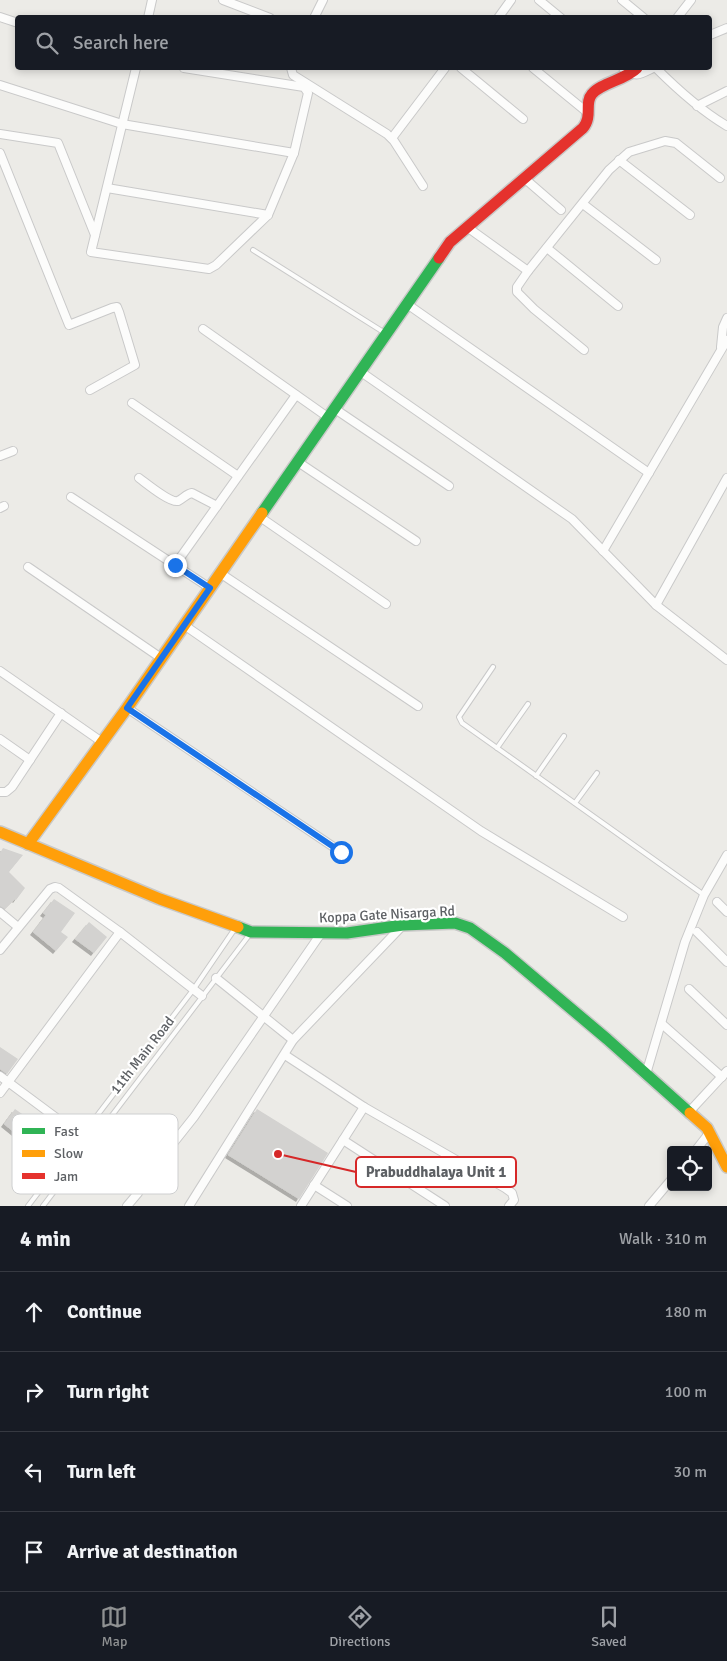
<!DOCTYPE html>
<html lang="en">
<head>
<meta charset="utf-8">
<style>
  :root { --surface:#171b24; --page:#242831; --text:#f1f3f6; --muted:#9ea1a6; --line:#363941; --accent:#8f9192 }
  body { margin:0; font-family:Signika,sans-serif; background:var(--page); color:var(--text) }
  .controls { position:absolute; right:15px; bottom:15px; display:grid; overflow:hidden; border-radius:5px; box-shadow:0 2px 8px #0003 }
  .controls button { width:45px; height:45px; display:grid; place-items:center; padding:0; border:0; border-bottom:1px solid var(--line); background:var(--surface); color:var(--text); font:25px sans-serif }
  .stop { position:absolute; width:15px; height:15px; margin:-11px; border:4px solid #1a73e8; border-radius:50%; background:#fff }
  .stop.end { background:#1a73e8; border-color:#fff; box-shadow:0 1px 5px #0008 }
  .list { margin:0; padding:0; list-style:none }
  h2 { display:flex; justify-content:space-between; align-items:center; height:65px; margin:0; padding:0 20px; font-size:21px }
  h2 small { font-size:16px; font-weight:400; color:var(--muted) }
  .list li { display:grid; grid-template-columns:32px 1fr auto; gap:15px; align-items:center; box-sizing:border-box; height:80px; padding:0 20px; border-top:1px solid var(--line) }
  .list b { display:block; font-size:19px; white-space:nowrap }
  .list em { font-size:16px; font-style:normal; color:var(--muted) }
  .icon { flex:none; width:28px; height:28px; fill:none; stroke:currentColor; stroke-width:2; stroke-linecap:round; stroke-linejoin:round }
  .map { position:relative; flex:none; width:727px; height:1206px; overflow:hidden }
  .search { position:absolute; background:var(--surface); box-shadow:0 2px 8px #0003; left:15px; right:15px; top:15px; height:55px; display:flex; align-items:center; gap:12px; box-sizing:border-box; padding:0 18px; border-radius:5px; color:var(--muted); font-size:19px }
  .sheet { height:385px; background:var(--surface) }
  nav { display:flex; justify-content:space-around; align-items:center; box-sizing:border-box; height:70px; border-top:1px solid var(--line); background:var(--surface); font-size:14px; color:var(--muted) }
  nav a { display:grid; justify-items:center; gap:2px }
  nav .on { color:var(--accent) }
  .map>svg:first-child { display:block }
  .building { fill:#d3d2d0; filter:url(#shadow) }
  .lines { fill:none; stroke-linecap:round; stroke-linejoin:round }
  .lane-casing { stroke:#c9c9c9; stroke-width:6 }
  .street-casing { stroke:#c9c9c9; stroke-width:10 }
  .fast-casing { stroke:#c9c9c8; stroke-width:14 }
  .slow-casing { stroke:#c9c9c8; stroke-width:14 }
  .jam-casing { stroke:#c9c9c8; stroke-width:14 }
  .lane { stroke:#fcfcfb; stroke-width:4 }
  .street { stroke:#fcfcfb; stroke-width:8 }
  .fast { stroke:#30b455; stroke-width:11 }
  .slow { stroke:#ff9f0a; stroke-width:11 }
  .jam { stroke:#e5322d; stroke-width:11 }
  .route { stroke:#1a73e8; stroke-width:6 }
  .labels { text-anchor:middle; stroke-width:4.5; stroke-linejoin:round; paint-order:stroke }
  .street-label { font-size:14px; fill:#5d6064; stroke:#fff }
  .key { fill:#fff; stroke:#cecfd0; stroke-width:1 }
  .key-label { font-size:14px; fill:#5d6064 }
  .leader { fill:none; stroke:#d62828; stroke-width:2 }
  .callout-dot { fill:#d62828; stroke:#fff; stroke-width:2 }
  .callout { fill:#fff; stroke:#d62828; stroke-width:2 }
  .callout-label { font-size:15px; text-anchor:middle; font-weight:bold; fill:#5d6064 }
</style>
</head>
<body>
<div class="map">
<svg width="727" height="1206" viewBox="0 0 727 1206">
  <defs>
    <filter id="shadow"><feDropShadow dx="-3" dy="3" stdDeviation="0" flood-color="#0004"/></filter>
  </defs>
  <rect width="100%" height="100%" fill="#ecebe7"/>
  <g class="building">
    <path d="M3,848l20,7 -14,17 16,16 -9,12 -1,-1 -10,10 -5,-3v-53z"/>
    <path d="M54,899l21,14 -14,19 7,5 -12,14 -23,-19 13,-17 -3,-2z"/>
    <path d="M89,922l18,15 -13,16 -19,-14z"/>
    <path d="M0,1047l18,12 -11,15 -7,-5z"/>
    <path d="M15,1109l23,16 -13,16 -21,-17z"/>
    <path d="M257,1109l71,44 -29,46 -71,-44z"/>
  </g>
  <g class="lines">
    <g class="lane-casing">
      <g id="lane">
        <path d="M253,250l132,83"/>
        <path d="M493,667l-34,50 3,6 242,172"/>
        <path d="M497,748l31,-44"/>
        <path d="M536,776l28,-40"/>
        <path d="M575,803l22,-30"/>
        <path d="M28,1206l165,-216 43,-63"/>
        <path d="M43,1206l207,-272"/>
      </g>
    </g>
    <g class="street-casing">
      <g id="street">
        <path d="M223,0l47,18"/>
        <path d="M539,0l22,18"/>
        <path d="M622,0l22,18"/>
        <path d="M0,17l18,6"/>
        <path d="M148,18l4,-18"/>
        <path d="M314,18l9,-18"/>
        <path d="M498,18l13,-18"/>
        <path d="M677,18l14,-18"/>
        <path d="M710,35l17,-7"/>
        <path d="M136,68l-45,184 118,17 7,-4 52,-50 26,-62 14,-60 -4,-6 -120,-19"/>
        <path d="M291,68l2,7 94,59 7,7 29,45"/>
        <path d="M461,68l62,51"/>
        <path d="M533,68l55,45"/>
        <path d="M623,68c13,10 16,7 30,0"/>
        <path d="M656,68c22,22 44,42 71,58"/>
        <path d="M0,85l122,39 172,29"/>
        <path d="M697,106l30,-15"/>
        <path d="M0,134l58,9 37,92"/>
        <path d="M392,138l53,-70"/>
        <path d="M0,153l69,172 43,-17 5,-1 2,5 16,53 -45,25"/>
        <path d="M619,160l71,55"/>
        <path d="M524,178l37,32"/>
        <path d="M107,188l161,27"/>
        <path d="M583,204l73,56"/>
        <path d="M467,227l61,44"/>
        <path d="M547,248l71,58"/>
        <path d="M407,304l242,169"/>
        <path d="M203,329l126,89"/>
        <path d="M721,347l2,-20 4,-9"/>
        <path d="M584,350l-50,-41 -17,-17v-5l11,-16 81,-101 20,-18 36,-11 11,2 44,35"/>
        <path d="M361,372l211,147 84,86 71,55"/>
        <path d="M132,403l106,73"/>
        <path d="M335,409l114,77"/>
        <path d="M0,456l13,-5"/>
        <path d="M298,462l118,79"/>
        <path d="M139,478c7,5 31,25 39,23 5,-2 8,-7 14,-8l25,13"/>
        <path d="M71,497l139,91"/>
        <path d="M0,508l4,-2"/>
        <path d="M260,517l126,87"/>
        <path d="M603,551l124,-211"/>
        <path d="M175,565l121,-170"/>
        <path d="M28,567l133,91"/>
        <path d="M220,573l198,133"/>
        <path d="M656,605l71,-127"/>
        <path d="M184,625l297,206 142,86"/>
        <path d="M0,671l102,71"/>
        <path d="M127,708l214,144"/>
        <path d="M0,739l30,21"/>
        <path d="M0,792h6l6,-5 49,-74"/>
        <path d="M717,902l10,10"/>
        <path d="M0,912l18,15"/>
        <path d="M697,932l30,30"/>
        <path d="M0,950l50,-61 5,-2 4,1 61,44"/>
        <path d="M216,978l77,62"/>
        <path d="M689,989l38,36"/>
        <path d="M662,1024l60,53"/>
        <path d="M285,1055l79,52 141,81 7,5 2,7 -5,6"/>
        <path d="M646,1074l39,-132 19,-47 23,-40"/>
        <path d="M0,1076l90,67 50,42"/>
        <path d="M0,1093l120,-161 82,64"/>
        <path d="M689,1112l38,-41"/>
        <path d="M343,1140l102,66"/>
        <path d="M696,1150l14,-18"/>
        <path d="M314,1185l33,21"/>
        <path d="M127,1206l11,-13 2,-8 54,-68 128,-185"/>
        <path d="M189,1206l104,-166 110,-115"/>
        <path d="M301,1206l63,-99"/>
        <path d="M649,1206l22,-26"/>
      </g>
    </g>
    <g class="fast-casing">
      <g id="fast">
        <path d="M262,513l177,-255"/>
        <path d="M238,927l13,5 96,1 56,-8 52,-2 15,5 35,25 102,86 83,74"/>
      </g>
    </g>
    <g class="slow-casing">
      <g id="slow">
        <path d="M0,832l160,67 78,28"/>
        <path d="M28,844l99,-136 135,-195"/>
        <path d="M690,1113l17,15 20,39"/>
      </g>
    </g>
    <g class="jam-casing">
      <path id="jam" d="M439,258l11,-16 133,-114c10,-12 1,-25 9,-34 9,-11 33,-14 45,-26"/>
    </g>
    <use href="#lane" class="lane"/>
    <use href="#street" class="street"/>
    <use href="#fast" class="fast"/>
    <use href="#slow" class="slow"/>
    <use href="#jam" class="jam"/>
  </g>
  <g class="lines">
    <path class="route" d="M175,565l35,23 -83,120 214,144"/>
  </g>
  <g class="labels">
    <g class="street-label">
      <text transform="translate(387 914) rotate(-3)" y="5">Koppa Gate Nisarga Rd</text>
      <text transform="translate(142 1055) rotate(-52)" y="5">11th Main Road</text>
    </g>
  </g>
  <rect x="12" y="1114" width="166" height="80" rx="8" class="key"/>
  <rect x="22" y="1128" width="23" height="6" fill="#30b455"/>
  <rect x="22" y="1150" width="23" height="7" fill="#ff9f0a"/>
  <rect x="22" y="1173" width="23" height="6" fill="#e5322d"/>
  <g class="key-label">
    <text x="54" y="1136">Fast</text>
    <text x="54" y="1158">Slow</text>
    <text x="54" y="1181">Jam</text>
  </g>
  <path class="leader" d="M278 1154L356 1172"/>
  <circle class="callout-dot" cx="278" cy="1154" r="5"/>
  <rect class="callout" x="356" y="1157" width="160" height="30" rx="5"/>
  <g class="callout-label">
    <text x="436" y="1177">Prabuddhalaya Unit 1</text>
  </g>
</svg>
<div class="controls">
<button><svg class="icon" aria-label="locate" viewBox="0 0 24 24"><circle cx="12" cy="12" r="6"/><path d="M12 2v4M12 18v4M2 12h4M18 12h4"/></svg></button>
</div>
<div class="stop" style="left:341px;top:852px"></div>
<div class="stop end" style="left:175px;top:565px"></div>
<div class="search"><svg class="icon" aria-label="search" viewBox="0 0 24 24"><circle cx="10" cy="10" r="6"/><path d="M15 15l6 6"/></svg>Search here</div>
</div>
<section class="sheet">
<h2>4 min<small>Walk · 310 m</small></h2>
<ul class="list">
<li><svg class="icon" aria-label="ahead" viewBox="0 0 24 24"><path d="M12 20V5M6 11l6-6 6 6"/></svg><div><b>Continue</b></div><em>180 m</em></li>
<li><svg class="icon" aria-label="right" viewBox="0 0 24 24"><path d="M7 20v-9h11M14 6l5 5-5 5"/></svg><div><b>Turn right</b></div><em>100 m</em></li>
<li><svg class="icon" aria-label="left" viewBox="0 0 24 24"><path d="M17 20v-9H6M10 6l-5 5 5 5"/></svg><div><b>Turn left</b></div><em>30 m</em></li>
<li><svg class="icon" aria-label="arrive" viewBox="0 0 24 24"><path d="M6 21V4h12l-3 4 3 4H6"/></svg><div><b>Arrive at destination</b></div></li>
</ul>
</section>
<nav>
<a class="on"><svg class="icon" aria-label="map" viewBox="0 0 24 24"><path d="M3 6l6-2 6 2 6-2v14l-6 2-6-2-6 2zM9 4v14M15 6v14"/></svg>Map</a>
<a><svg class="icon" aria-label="directions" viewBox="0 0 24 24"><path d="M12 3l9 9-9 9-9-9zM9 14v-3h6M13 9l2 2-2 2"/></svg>Directions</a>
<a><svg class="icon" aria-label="saved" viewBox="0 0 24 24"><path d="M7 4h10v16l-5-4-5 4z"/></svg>Saved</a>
</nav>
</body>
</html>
